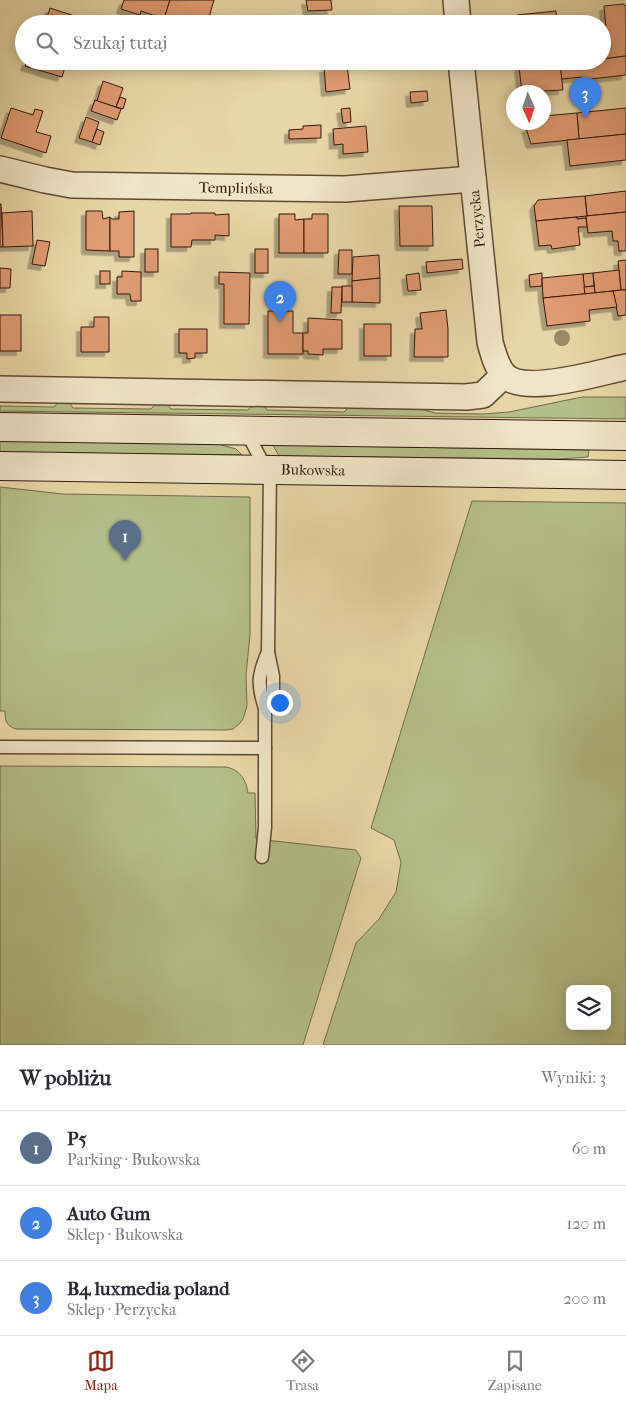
<!DOCTYPE html>
<html lang="pl">
<head>
<meta charset="utf-8">
<style>
  :root { --surface:#fff; --page:#f2f2f3; --text:#2b2b33; --muted:#7c7c81; --line:#e1e1e2; --accent:#8f2418 }
  body { margin:0; font-family:"IM FELL French Canon",serif; background:var(--page); color:var(--text) }
  .controls { position:absolute; right:15px; bottom:15px; display:grid; overflow:hidden; border-radius:8px; box-shadow:0 2px 12px #0003 }
  .controls button { width:45px; height:45px; display:grid; place-items:center; padding:0; border:0; border-bottom:1px solid var(--line); background:var(--surface); color:var(--text); font:25px sans-serif }
  .compass { position:absolute; left:506px; top:85px; width:45px; height:45px; border-radius:50%; background:var(--surface); box-shadow:0 2px 12px #0003; rotate:177deg }
  .you { position:absolute; left:279px; top:702px; width:18px; height:18px; margin:-12px; border:4px solid #fff; border-radius:50%; background:#1a73e8; box-shadow:0 0 0 8px #1a73e833 }
  .badge { display:grid; place-items:center; width:32px; height:32px; border-radius:50%; background:var(--accent); color:#fff; font-size:16px; font-weight:700 }
  .pin { position:absolute; translate:-50% -41px; filter:drop-shadow(0 1px 2px #0008) }
  .pin::after { content:''; position:absolute; top:26px; width:18px; height:15px; background:inherit; clip-path:polygon(0 0,100% 0,50% 100%) }
  .list { margin:0; padding:0; list-style:none }
  h2 { display:flex; justify-content:space-between; align-items:center; height:65px; margin:0; padding:0 20px; font-size:21px }
  h2 small { font-size:16px; font-weight:400; color:var(--muted) }
  .list li { display:grid; grid-template-columns:32px 1fr auto; gap:15px; align-items:center; box-sizing:border-box; height:75px; padding:0 20px; border-top:1px solid var(--line) }
  .list b { display:block; font-size:19px; white-space:nowrap }
  .list p { margin:0; font-size:16px; white-space:nowrap; color:var(--muted) }
  .list em { font-size:16px; font-style:normal; color:var(--muted) }
  .icon { flex:none; width:28px; height:28px; fill:none; stroke:currentColor; stroke-width:2; stroke-linecap:round; stroke-linejoin:round }
  .map { position:relative; flex:none; width:626px; height:1045px; overflow:hidden }
  .search { position:absolute; background:var(--surface); box-shadow:0 2px 12px #0003; left:15px; right:15px; top:15px; height:55px; display:flex; align-items:center; gap:12px; box-sizing:border-box; padding:0 18px; border-radius:28px; color:var(--muted); font-size:19px }
  .sheet { height:290px; background:var(--surface) }
  nav { display:flex; justify-content:space-around; align-items:center; box-sizing:border-box; height:70px; border-top:1px solid var(--line); background:var(--surface); font-size:14px; color:var(--muted) }
  nav a { display:grid; justify-items:center; gap:2px }
  nav .on { color:var(--accent) }
  .map>svg:first-child { display:block }
  .green { fill:#b4be88; stroke:#746b4b; fill-rule:evenodd }
  .building { fill:#e09b72; stroke:#34180e; filter:url(#shadow) }
  .lines { fill:none; stroke-linecap:round; stroke-linejoin:round }
  .service-casing { stroke:#614834; stroke-width:15 }
  .minor-casing { stroke:#614834; stroke-width:28 }
  .secondary-casing { stroke:#34180e; stroke-width:30 }
  .service { stroke:#efe4c6; stroke-width:12 }
  .minor { stroke:#efe4c6; stroke-width:25 }
  .secondary { stroke:#efe4c6; stroke-width:28 }
  .tree { fill:#998967 }
  .labels { text-anchor:middle; stroke-width:4; stroke-linejoin:round; paint-order:stroke }
  .street-label { font-size:15px; fill:#34180e; stroke:#efe4c6 }
</style>
</head>
<body>
<div class="map">
<svg width="626" height="1045" viewBox="0 0 626 1045">
  <defs>
    <filter id="shadow"><feDropShadow dx="-4.5" dy="4.5" stdDeviation="0" flood-color="#0004"/></filter>
  </defs>
  <rect width="100%" height="100%" fill="#e7d6a7"/>
  <filter id="stains"><feTurbulence type="fractalNoise" baseFrequency=".004" numOctaves="4"/><feColorMatrix values="0 0 0 0 .2 0 0 0 0 .09 0 0 0 0 .02 0 0 0 .5 -.17"/></filter>
  <radialGradient id="worn" r=".72"><stop offset=".6" stop-color="#630" stop-opacity="0"/><stop offset="1" stop-color="#630" stop-opacity=".3"/></radialGradient>
  <g class="green">
    <path d="M582,397h44v22l-626,-8v-5l54,1 7,-8h6l6,9 78,1 7,-8h7l6,8 77,1 7,-8h6l6,8 77,2 8,-8h51l32,9 48,1 26,-2z"/>
    <path d="M0,441l218,3 18,5 6,6 -242,-3z"/>
    <path d="M273,445l316,5 -1,7 -29,2 -280,-3z"/>
    <path d="M0,487l63,7 187,3v138l-4,40 1,31 -4,13 -4,5 -6,5 -7,1 -210,-1c-10,-3 -11,-9 -11,-18h-5z"/>
    <path d="M472,501l154,2v542h-303l33,-102 23,-24 17,-27 5,-30 -7,-22 -23,-12zM570,989h37v37h-37z"/>
    <path d="M0,766l227,1c14,4 19,13 21,26h7l1,46 100,11 5,8 -58,187h-303z"/>
  </g>
  <g class="building">
    <path d="M124,0h46l-6,19 -23,-8 -1,4 -19,-6z"/>
    <path d="M170,0h44l-7,24h-28l-15,-5z"/>
    <path d="M306,0h25l1,10 -24,1z"/>
    <path d="M623,4l3,2v50l-24,3v-30h4l-2,-23z"/>
    <path d="M50,8l37,12 -1,4h-41z"/>
    <path d="M556,11l1,13h-40v-9z"/>
    <path d="M332,18v6h-26l-1,-3z"/>
    <path d="M626,56v19l-44,5v-3l-21,2 -1,-16 42,-2v-2z"/>
    <path d="M27,61h40l-5,16 -37,-11z"/>
    <path d="M519,61h42v2l-41,4z"/>
    <path d="M560,63l3,27 -41,2 -3,-25z"/>
    <path d="M347,65l3,24 -24,3 -2,-24z"/>
    <path d="M103,81l20,7 -7,19 -19,-6z"/>
    <path d="M427,91l1,10 -17,2 -1,-11z"/>
    <path d="M120,97l6,2 -3,10 -7,-2z"/>
    <path d="M95,100l26,9 -4,11 -26,-9z"/>
    <path d="M11,108l22,7 2,-6 8,2 -7,21 15,4 -5,17 -45,-15z"/>
    <path d="M350,108l1,14 -8,1 -2,-14z"/>
    <path d="M626,108v26l-47,5 -2,-26z"/>
    <path d="M577,113l2,26 -48,5 -5,-16h3l1,-6h14v-6z"/>
    <path d="M86,117l13,5 -7,20 -13,-4z"/>
    <path d="M321,125v13l-32,1v-9l14,-1v-3z"/>
    <path d="M366,126l2,26 -25,2v-10l-9,1 -1,-16z"/>
    <path d="M97,129l7,3 -4,13 -8,-3z"/>
    <path d="M626,134v26l-56,6 -3,-26z"/>
    <path d="M626,191v21l-39,4 -2,-20z"/>
    <path d="M585,196l2,20 -51,5 -2,-15 4,-6z"/>
    <path d="M0,204h1l2,43h-3z"/>
    <path d="M399,206h33l1,40h-33z"/>
    <path d="M32,211l1,35 -30,1 -1,-34z"/>
    <path d="M86,211h16l1,8 7,-2v34l-24,-1z"/>
    <path d="M134,211v46h-15v-6h-9v-34l2,2h7v-7z"/>
    <path d="M626,212v39h-7l-1,-10h-5l-1,-10 -24,2 -2,-17z"/>
    <path d="M191,213h24v2l14,-1v22l-14,-1v5h-23l-1,7h-20v-33h20z"/>
    <path d="M279,214h16v6l9,-1v34h-25z"/>
    <path d="M312,214h16v39h-24v-34h8z"/>
    <path d="M577,217v2l9,-1 1,9h-9l2,18 -28,4 -1,-4 -12,1 -3,-25z"/>
    <path d="M37,240l13,2 -5,24 -13,-2z"/>
    <rect x="145" y="249" width="13" height="23"/>
    <rect x="255" y="249" width="13" height="24"/>
    <path d="M339,250h13v24h-14z"/>
    <path d="M379,255l1,23 -28,3 1,-24z"/>
    <path d="M462,259l1,10 -36,4 -1,-11z"/>
    <path d="M626,260v30h-5l-3,-29z"/>
    <path d="M0,268l11,1 -1,19h-10z"/>
    <path d="M619,270l2,20 -26,3 -2,-20z"/>
    <rect x="100" y="271" width="10" height="13"/>
    <path d="M122,271l19,1v29h-10l-1,-7h-13v-17h5z"/>
    <path d="M219,272l31,1 -1,51h-25v-40h-5z"/>
    <path d="M419,273l2,17 -13,1 -2,-16z"/>
    <path d="M542,273v13l-12,1 -1,-12z"/>
    <path d="M593,273l1,13 -10,1 -1,-13z"/>
    <path d="M583,274l2,20 -42,4 -1,-20z"/>
    <path d="M380,278v25l-28,-1v-21z"/>
    <rect x="342" y="286" width="10" height="16"/>
    <path d="M594,286l1,7 -10,1 -1,-7z"/>
    <path d="M332,287h10l-1,26h-10z"/>
    <path d="M621,290h5v25l-8,1 -5,-25z"/>
    <path d="M613,291l4,16 -28,3 1,11 -43,5 -4,-28z"/>
    <path d="M446,310l2,19v28h-34l1,-28h7l-2,-16z"/>
    <path d="M268,311h25v22h10v21h-35z"/>
    <rect x="0" y="315" width="21" height="36"/>
    <path d="M94,317h15v35h-28v-25h13z"/>
    <path d="M308,318l34,2v29h-19v6l-15,-1v-3h-5v-18h5z"/>
    <rect x="364" y="324" width="27" height="32"/>
    <path d="M179,329h28v24h-12v5l-8,1v-6h-8z"/>
  </g>
  <g class="lines">
    <g class="service-casing">
      <g id="service">
        <path d="M246,431l20,38"/>
        <path d="M265,708l8,-10v-22l-5,-24 2,-183"/>
        <path d="M0,747l265,1"/>
        <path d="M262,857l3,-30v-119c-8,-24 -7,-33 3,-56"/>
      </g>
    </g>
    <g class="minor-casing">
      <g id="minor">
        <path d="M456,0l2,24"/>
        <path d="M461,61l29,281c3,11 6,23 13,32 19,23 97,-2 123,-7"/>
        <path d="M0,169l45,11 27,5 273,4 128,-10"/>
        <path d="M0,389l466,8 17,-2 21,-20"/>
      </g>
    </g>
    <g class="secondary-casing">
      <g id="secondary">
        <path d="M0,427l626,9"/>
        <path d="M0,466l626,9"/>
      </g>
    </g>
    <use href="#service" class="service"/>
    <use href="#minor" class="minor"/>
    <use href="#secondary" class="secondary"/>
  </g>
  <circle class="tree" cx="562" cy="338" r="8"/>
  <g class="labels">
    <g class="street-label">
      <text transform="translate(236 188) rotate(1)" y="5">Templińska</text>
      <text transform="translate(477 219) rotate(-96)" y="5">Perzycka</text>
      <text transform="translate(313 470) rotate(1)" y="5">Bukowska</text>
    </g>
  </g>
  <rect width="100%" height="100%" filter="url(#stains)"/>
  <rect width="100%" height="100%" fill="url(#worn)"/>
</svg>
<div class="controls">
<button><svg class="icon" aria-label="layers" viewBox="0 0 24 24"><path d="M12 4l9 5-9 5-9-5zM3 14l9 5 9-5"/></svg></button>
</div>
<svg class="compass" viewBox="-18 -18 36 36"><path d="M0-13l5 13h-10z" fill="#e53935"/><path d="M0 13l5-13h-10z" fill="#7c7c81"/></svg>
<div class="you"></div>
<div class="pin badge" style="left:125px;top:561px;background:#5c6f8a">1</div>
<div class="pin badge" style="left:280px;top:322px;background:#3f7fe0">2</div>
<div class="pin badge" style="left:585px;top:118px;background:#3f7fe0">3</div>
<div class="search"><svg class="icon" aria-label="search" viewBox="0 0 24 24"><circle cx="10" cy="10" r="6"/><path d="M15 15l6 6"/></svg>Szukaj tutaj</div>
</div>
<section class="sheet">
<h2>W pobliżu<small>Wyniki: 3</small></h2>
<ul class="list">
<li><span class="badge" style="background:#5c6f8a">1</span><div><b>P5</b><p>Parking · Bukowska</p></div><em>60 m</em></li>
<li><span class="badge" style="background:#3f7fe0">2</span><div><b>Auto Gum</b><p>Sklep · Bukowska</p></div><em>120 m</em></li>
<li><span class="badge" style="background:#3f7fe0">3</span><div><b>B4 luxmedia poland</b><p>Sklep · Perzycka</p></div><em>200 m</em></li>
</ul>
</section>
<nav>
<a class="on"><svg class="icon" aria-label="map" viewBox="0 0 24 24"><path d="M3 6l6-2 6 2 6-2v14l-6 2-6-2-6 2zM9 4v14M15 6v14"/></svg>Mapa</a>
<a><svg class="icon" aria-label="directions" viewBox="0 0 24 24"><path d="M12 3l9 9-9 9-9-9zM9 14v-3h6M13 9l2 2-2 2"/></svg>Trasa</a>
<a><svg class="icon" aria-label="saved" viewBox="0 0 24 24"><path d="M7 4h10v16l-5-4-5 4z"/></svg>Zapisane</a>
</nav>
</body>
</html>
